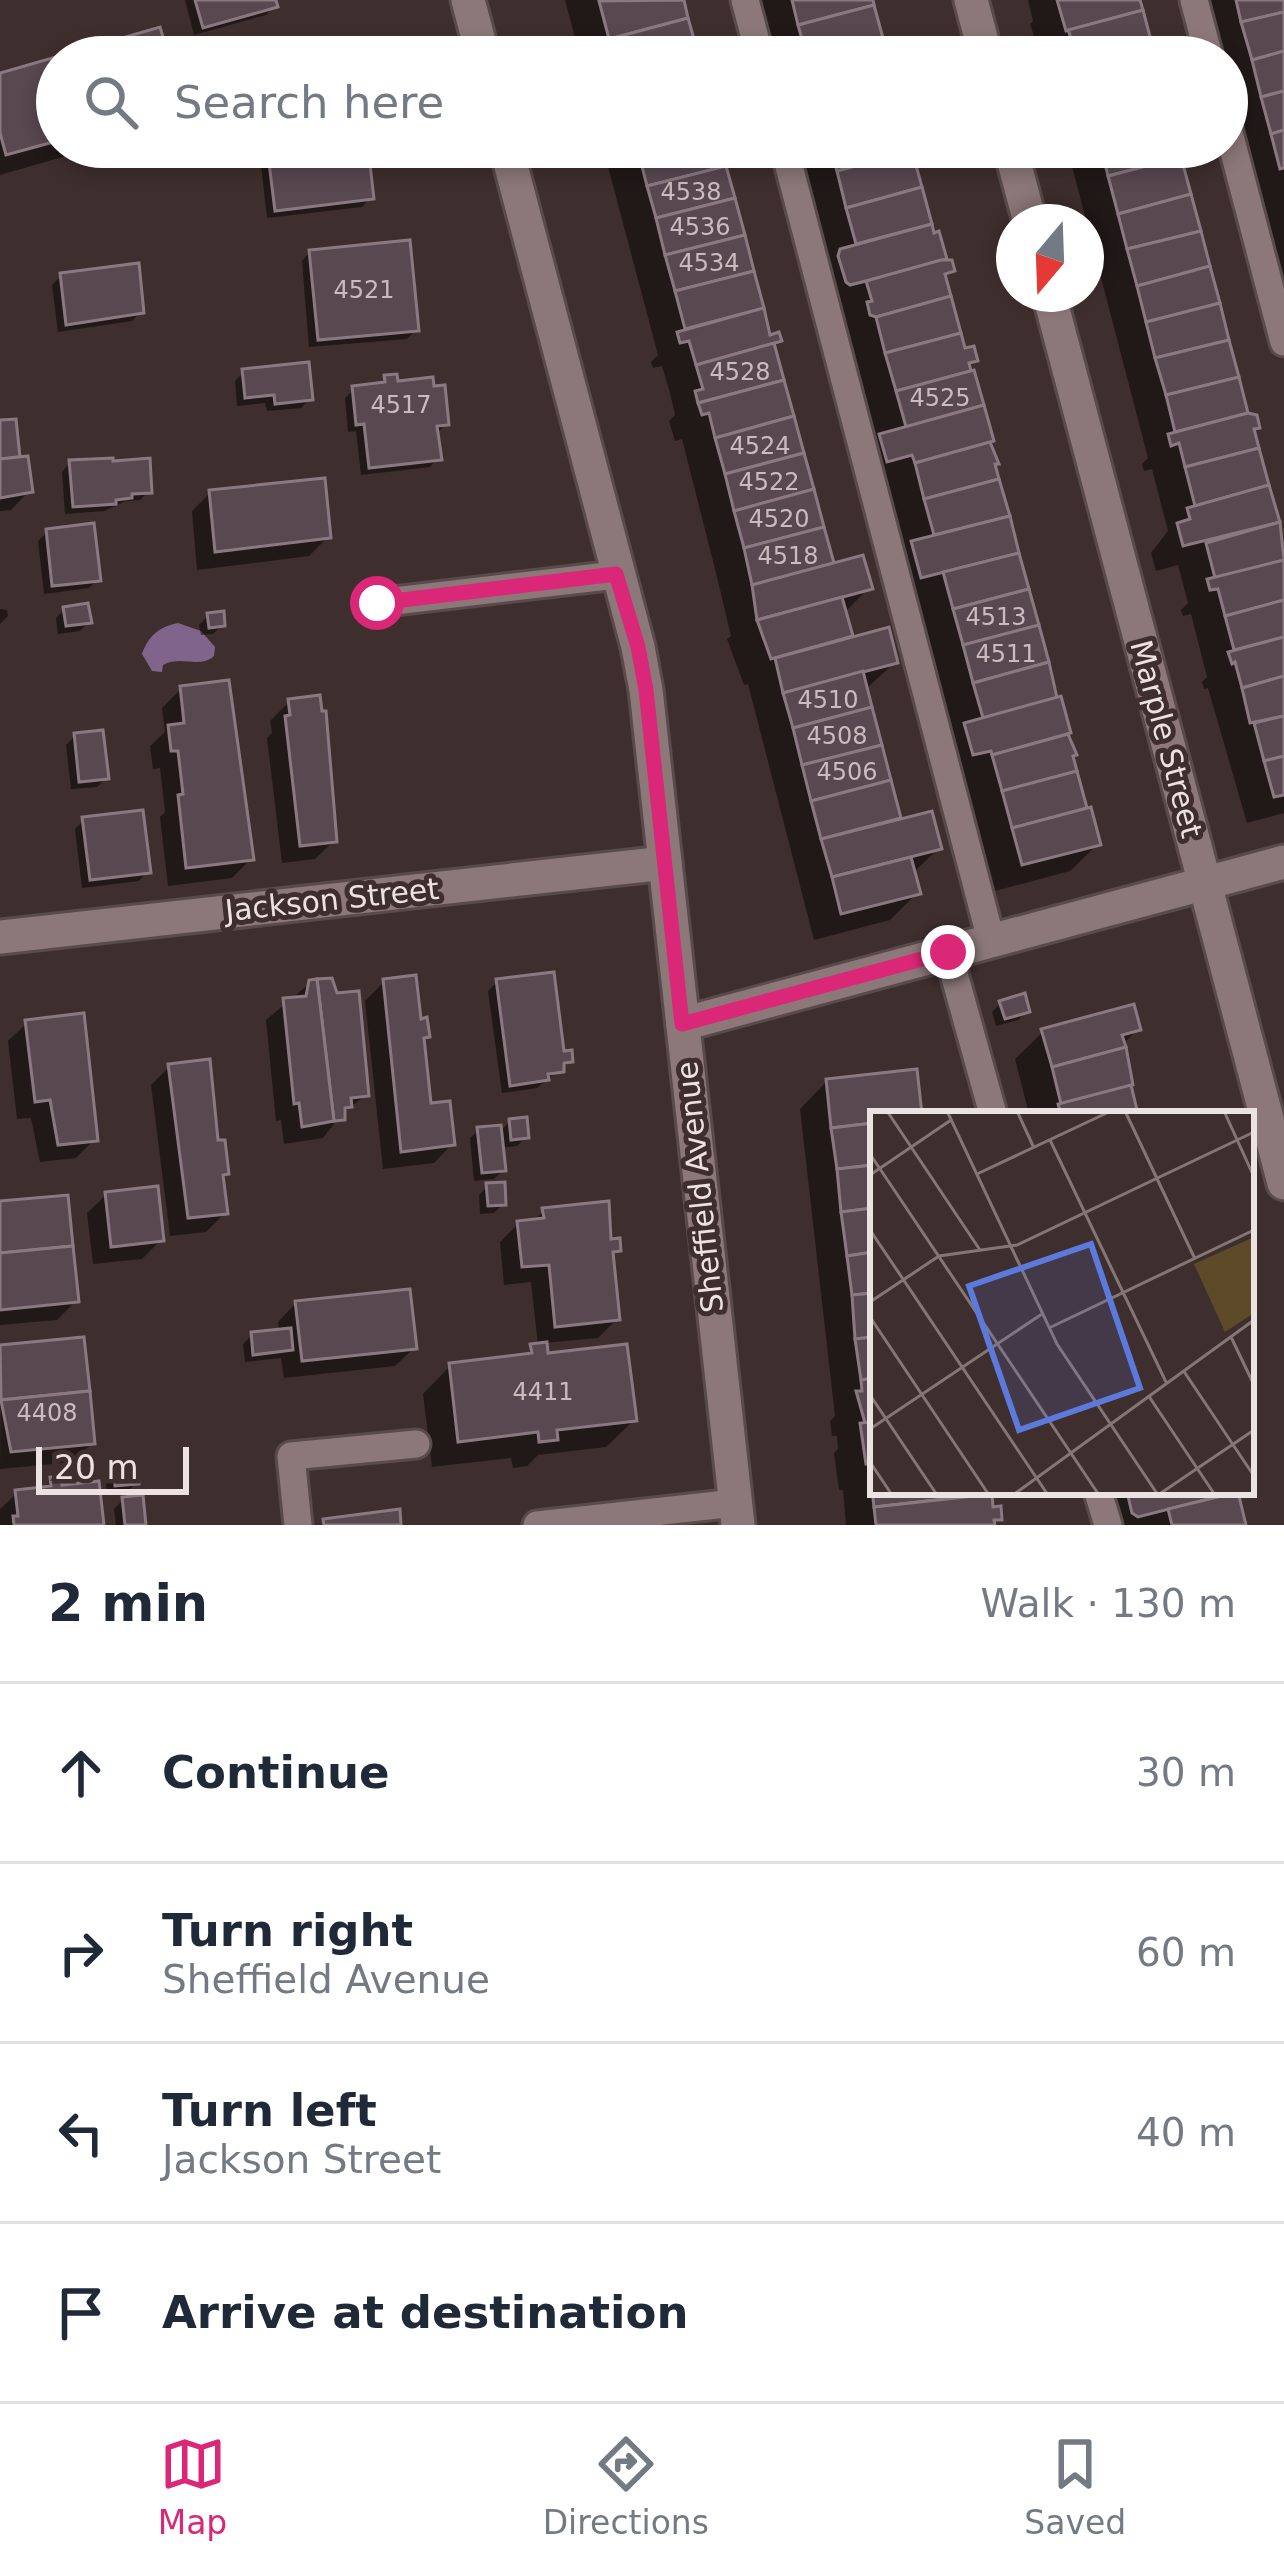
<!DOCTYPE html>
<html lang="en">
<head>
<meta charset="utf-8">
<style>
  :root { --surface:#fff; --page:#f6f6f7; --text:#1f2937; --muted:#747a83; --line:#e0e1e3; --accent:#db2777 }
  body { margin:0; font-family:"DejaVu Sans",sans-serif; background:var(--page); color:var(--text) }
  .compass { position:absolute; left:996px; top:204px; width:108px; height:108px; border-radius:50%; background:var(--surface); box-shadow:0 6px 18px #0003; rotate:199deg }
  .scale { position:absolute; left:36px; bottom:30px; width:153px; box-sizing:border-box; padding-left:12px; border:6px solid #ede2e2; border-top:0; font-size:33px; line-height:42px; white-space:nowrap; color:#ede2e2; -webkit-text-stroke:9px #3f2e2e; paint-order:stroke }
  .stop { position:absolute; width:36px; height:36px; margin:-27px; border:9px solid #db2777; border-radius:50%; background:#fff }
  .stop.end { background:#db2777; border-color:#fff; box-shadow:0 3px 12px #0008 }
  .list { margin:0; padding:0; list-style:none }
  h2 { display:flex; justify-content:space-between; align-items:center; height:156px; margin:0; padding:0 48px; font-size:51px }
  h2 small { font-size:39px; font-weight:400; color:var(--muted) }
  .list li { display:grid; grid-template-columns:78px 1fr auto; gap:36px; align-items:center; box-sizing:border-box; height:180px; padding:0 48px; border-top:3px solid var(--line) }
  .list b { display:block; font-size:45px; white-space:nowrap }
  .list p { margin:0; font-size:39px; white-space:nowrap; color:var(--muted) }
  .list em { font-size:39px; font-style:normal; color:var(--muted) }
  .icon { flex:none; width:66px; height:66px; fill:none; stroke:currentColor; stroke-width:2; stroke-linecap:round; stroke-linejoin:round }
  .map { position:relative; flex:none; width:1284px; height:1525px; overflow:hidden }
  .search { position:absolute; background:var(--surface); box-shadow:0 6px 18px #0003; left:36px; right:36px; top:36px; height:132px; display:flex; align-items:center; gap:30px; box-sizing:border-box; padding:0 42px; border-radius:66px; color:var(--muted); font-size:45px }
  .sheet { height:876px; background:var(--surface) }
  nav { display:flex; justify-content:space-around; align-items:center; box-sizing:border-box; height:168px; border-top:3px solid var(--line); background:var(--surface); font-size:33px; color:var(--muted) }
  nav a { display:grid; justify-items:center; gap:6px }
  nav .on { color:var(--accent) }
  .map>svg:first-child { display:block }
  .water { fill:#80648c }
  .shadow { fill:#0007 }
  .building { fill:#584850; stroke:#8b7982; stroke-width:3 }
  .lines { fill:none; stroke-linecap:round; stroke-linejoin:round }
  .service-casing { stroke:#594b4b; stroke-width:33 }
  .minor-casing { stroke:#594b4b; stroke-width:39 }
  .service { stroke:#8c7878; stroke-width:27 }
  .minor { stroke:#8c7878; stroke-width:33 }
  .route { stroke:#db2777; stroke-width:15 }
  .labels { text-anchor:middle; stroke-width:10; stroke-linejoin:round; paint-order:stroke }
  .number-label { font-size:24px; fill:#c8bcbe }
  .street-label { font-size:30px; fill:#ede2e2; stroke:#3f2e2e }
  .inset-road { fill:none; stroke:#857676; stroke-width:3 }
  .view { fill:#5b7adb; fill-opacity:0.15; stroke:#5b7adb; stroke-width:6 }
  .inset-edge { fill:none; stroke:#ede2e2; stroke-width:6 }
</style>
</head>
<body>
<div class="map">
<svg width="1284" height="1525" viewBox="0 0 1284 1525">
  <rect width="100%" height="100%" fill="#3f2e2e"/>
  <path class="water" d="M178,623l23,8 14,16 -1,9c-14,13 -33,-1 -51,9l-1,7 -10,-1 -10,-17c7,-19 17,-27 36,-31z"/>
  <g class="shadow">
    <path d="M185,0h88l2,6 -9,9 -72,20z"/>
    <path d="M565,0h116l14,57h-115z"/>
    <path d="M758,0h112l16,57h-113z"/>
    <path d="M1028,0h109l15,57h-111l-11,-33 3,-3z"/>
    <path d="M1202,0h82v309l-57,-214v-38h-10z"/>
    <path d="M57,60v87h40l-97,28v-99z"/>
    <path d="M259,147h106l5,51 -8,9 -95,11z"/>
    <path d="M597,147h122l49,192 10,1 -6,6 60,221 37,21 -26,26 8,26 44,22 -30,28 34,132 40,26 -27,26 5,19 -27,27 -76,20 -66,-256 -4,1 -17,-46 4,-3 -14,-59 -35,-138 -7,2 -6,-20 6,-6 -5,-22 -8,-27 -9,2 -2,-6 7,-7 -55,-207z"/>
    <path d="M797,147h111l24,90v32l20,2 -9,8 20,73 11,8 -7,7 88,335 13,30 -3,3 20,77 13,32 -28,27 -75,20 -32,-115 -17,5 -8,-28 16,-16 -38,-140 -22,6 -8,-32 19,-19 -21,-71 -30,-17 22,-22z"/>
    <path d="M1067,147h109l70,269 11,11 -5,5 32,119v262l-37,10 -39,-135 -4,1 -2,-7 5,-5 -16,-63 -8,2 -2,-6 7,-7 -10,-38 -22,6 -5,-18 17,-22 -16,-62 -8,2 -2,-7 6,-6z"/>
    <path d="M310,252l106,78 -9,9 -98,8 -7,-86z"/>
    <path d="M61,276l80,36 -9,9 -74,11 -6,-47z"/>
    <path d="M244,372l66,27 -9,9 -34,3 -2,-8 -28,3 -2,-25z"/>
    <path d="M385,378l61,46 -9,9 1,25 -8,9 -69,8 -5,-44 -8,1 -3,-34 9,-9 25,-5z"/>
    <path d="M0,423l29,68 -18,19 -11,1z"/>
    <path d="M70,463l79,28 -9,9 -14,1 -22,10 -39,3 -3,-42z"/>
    <path d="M210,493l118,44 -19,19 -112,14 -5,-59z"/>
    <path d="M47,532l51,47 -9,9 -45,6 -6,-53z"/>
    <path d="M0,609l7,1 1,6 -8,8z"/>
    <path d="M65,609l24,13 -9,9 -22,3 -2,-16z"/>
    <path d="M208,616l14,9 -9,9 -12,1 -2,-10z"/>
    <path d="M181,689l70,170 -19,19 -64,8 -8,-69 5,-5 -5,-44 -7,1 -3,-23 15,-14 -3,-24z"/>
    <path d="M289,702l45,139 -19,18 -33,4 -15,-125 5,-5 -2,-12z"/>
    <path d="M75,736l31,42 -9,9 -26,2 -5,-44z"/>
    <path d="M84,820l63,52 -8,9 -57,7 -7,-59z"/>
    <path d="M384,982l42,54 -5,5 8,65 23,38 -18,19 -51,6 -18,-168z"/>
    <path d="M497,982l73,79 -33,27 -35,5 -14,-102z"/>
    <path d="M310,983l56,112 -24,19 -19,24 -39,6 -3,-24 -5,1 -10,-101z"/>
    <path d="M1000,1004l27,7 -9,9 -22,6 -4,-14z"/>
    <path d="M27,1023l68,116 -19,19 -36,4 -9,-44 -14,1 -9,-78z"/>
    <path d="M1138,1029l-17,17 15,68h-107l-14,-55 28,-27z"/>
    <path d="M170,1066l46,78 10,29 -5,5 4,35 -19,19 -36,4 -19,-151z"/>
    <path d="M915,1072l4,42h-46v378h76l2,10 40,8 8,8 -7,7h-146l-3,-35h-4l-5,-37 4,-4 -1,-13h-5l-2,-15 5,-5 -35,-307 27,-28z"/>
    <path d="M510,1121l16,16 -9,9 -17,2 3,22 -9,9 -20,2 -4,-43 9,-8 20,3z"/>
    <path d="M488,1186l15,18 -9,9 -14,1 -1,-19z"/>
    <path d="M106,1195l55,45 -19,19 -49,5 -6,-51z"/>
    <path d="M0,1204l76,97 -19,19 -57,5z"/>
    <path d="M544,1211l74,39 -7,7 6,62 -19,19 -54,5 2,14 88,63 -28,27 -68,8 -11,11 -14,2 -2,-10 -79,9 -9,-73 27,-28 71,-9 17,-11 -7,-64 -27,3 -4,-43 18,-18 14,-2z"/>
    <path d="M296,1303l118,45 -19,18 -111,12 -3,-20 -36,4 -2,-18 9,-9 27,-3 -1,-10z"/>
    <path d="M1,1348l91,95 -19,19 -73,7z"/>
    <path d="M114,1468l22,15 -9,9 -20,1 -2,-16z"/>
    <path d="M52,1480l7,8 37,-3 4,40h-100v-16l17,-16 25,-3z"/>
    <path d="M1098,1492h137l8,33h-141z"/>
    <path d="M140,1499l3,26h-27l-2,-16 9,-9z"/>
  </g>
  <g class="building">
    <path d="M195,0h81l2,7 -75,21z"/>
    <path d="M684,0l4,18 -79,21 -10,-38z"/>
    <path d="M792,0h81l1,5 -76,20z"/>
    <path d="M1057,0h83l3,10 -77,21z"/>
    <path d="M1236,0h48v12l-43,10z"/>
    <path d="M874,5l10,37 -57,15h-20l-9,-32z"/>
    <path d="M1143,10l10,38 -34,9h-48l-5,-17 5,-2 -3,-8z"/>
    <path d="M1284,12v39l-32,9 -11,-38z"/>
    <path d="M688,18l10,35 -17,4h-69l-1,-6 -6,1 -3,-11z"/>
    <path d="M160,27l9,30h-112v84l-51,14 -6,-22v-60z"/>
    <path d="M892,40l3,12 -8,5h-60z"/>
    <path d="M1153,48l2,9h-36z"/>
    <path d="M1284,51v40l-23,6 -9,-37z"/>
    <path d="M1284,91v39l-13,4 -10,-37z"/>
    <path d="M1284,130v38l-4,1 -9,-35z"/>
    <path d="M267,147h101l6,52 -99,12z"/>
    <path d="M637,147h85l4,19 -79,20z"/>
    <path d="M830,147h81l1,4 -75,20z"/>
    <path d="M1101,147h78l2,10 -73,19z"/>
    <path d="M912,151l10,36 -76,21 -9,-37z"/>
    <path d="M1181,157l10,37 -73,20 -10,-38z"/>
    <path d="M726,166l9,32 -79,20 -9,-32z"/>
    <path d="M922,187l10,37 -76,20 -10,-36z"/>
    <path d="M1191,194l10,37 -74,18 -9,-35z"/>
    <path d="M735,198l10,37 -80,20 -9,-37z"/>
    <path d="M932,224l2,9 5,-2 8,28 -81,22 -16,4 -4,-3 -8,-26 2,-7z"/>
    <path d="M1201,231l9,35 -73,20 -10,-37z"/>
    <path d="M745,235l9,36 -79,20 -10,-36z"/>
    <path d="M410,240l9,91 -101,9 -9,-90z"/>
    <path d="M941,260h11l3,11 -10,3 6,22 -75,21 -6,-2 -3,-13 5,-1 -6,-20z"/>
    <path d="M139,263l5,50 -78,12 -6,-52z"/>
    <path d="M1210,266l10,37 -74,19 -9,-36z"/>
    <path d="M754,271l10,37 -79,21 -10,-38z"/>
    <path d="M951,296l10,37 -76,20 -9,-36z"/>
    <path d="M1220,303l9,37 -74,18 -9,-36z"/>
    <path d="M764,308l6,27 9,-3 3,9 -86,24 -7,-24 -9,2 -3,-11z"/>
    <path d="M961,333l4,15 9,-2 4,15 -9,2 2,8 -75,20 -11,-38z"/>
    <path d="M1229,340l10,37 -73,18 -11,-37z"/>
    <path d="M774,343l10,37 -86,23 -3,-12 8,-2 -7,-24z"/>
    <path d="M309,362l4,38 -38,4 -1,-9 -29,3 -3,-29z"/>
    <path d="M974,370l10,35 -78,22 -10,-36z"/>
    <path d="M397,374l1,7 35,-4 1,9 11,-1 4,40 -12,1 5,34 -73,8 -5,-44 -8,1 -4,-39 33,-4 -1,-7z"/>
    <path d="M1239,377l9,36 -73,19 -9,-37z"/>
    <path d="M784,380l10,36 -79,22 -6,-25 -7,2 -4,-12z"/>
    <path d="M984,405l10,36 -79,22 -3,-8 -25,7 -8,-28z"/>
    <path d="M1248,413l9,2 3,13 -6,1 5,19 -74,19 -6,-24 -8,3 -3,-12z"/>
    <path d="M794,416l10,37 -79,21 -10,-36z"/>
    <path d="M16,419l4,38 -20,2v-39z"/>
    <path d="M990,442l9,22h-4l4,15 -75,20 -9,-36z"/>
    <path d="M1259,448l10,37 -74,21 -10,-39z"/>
    <path d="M804,453l10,36 -80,22 -9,-37z"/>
    <path d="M28,456l5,36 -33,6v-39z"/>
    <path d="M113,458v3l37,-3 2,35 -20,1v4l-16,2v4l-43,3 -4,-47z"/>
    <path d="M325,478l6,60 -116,14 -6,-62z"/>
    <path d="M999,479l11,37 -76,19 -10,-36z"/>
    <path d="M1269,485l11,37 -97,24 -6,-23 13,-4 -3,-11z"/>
    <path d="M814,489l10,38 -80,21 -10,-37z"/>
    <path d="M1010,516l9,37 -98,25 -10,-37z"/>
    <path d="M1280,522l4,38 -69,18 -9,-35z"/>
    <path d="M94,523l7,58 -49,5 -6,-57z"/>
    <path d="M824,527l10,36 -82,22 -8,-37z"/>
    <path d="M1019,553l10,36 -76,20 -10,-37z"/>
    <path d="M863,555l10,34 -116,31 -5,-35z"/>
    <path d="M1284,560v40l-59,16 -7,-27 -8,1 -3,-11z"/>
    <path d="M1029,589l10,36 -76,20 -10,-36z"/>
    <path d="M842,597l11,39 -82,23 -14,-39z"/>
    <path d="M1284,600v37l-50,13 -9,-34z"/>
    <path d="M88,603l4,20 -26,3 -3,-19z"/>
    <path d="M224,611l1,15 -16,2 -2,-15z"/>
    <path d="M1039,625l10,37 -76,21 -10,-38z"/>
    <path d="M889,627l9,36 -115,30 -8,-35z"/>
    <path d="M1284,637v39l-42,12 -7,-26 -3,2 -4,-12z"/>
    <path d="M1049,662l8,36 -74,20 -10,-35z"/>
    <path d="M863,671l9,36 -79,21 -10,-35z"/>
    <path d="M1284,676v40l-34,7 -8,-35z"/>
    <path d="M229,680l25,180 -68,8 -8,-73 5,-1 -5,-43h-7l-3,-26 16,-2 -4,-37z"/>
    <path d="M320,695l2,16h4l11,131 -37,4 -15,-130 5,-1 -2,-16z"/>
    <path d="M1061,696l10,37 -79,22 -1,-4 -18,4 -9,-32z"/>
    <path d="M872,707l10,38 -80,20 -9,-37z"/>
    <path d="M1284,716v40l-20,5 -10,-38z"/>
    <path d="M103,730l6,49 -30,3 -5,-49z"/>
    <path d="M1068,734l9,21 -4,1 4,15 -75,20 -10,-36z"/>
    <path d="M882,745l9,35 -80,21 -9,-36z"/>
    <path d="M1284,756v39l-10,2 -10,-36z"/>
    <path d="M1077,771l10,37 -75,20 -10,-37z"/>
    <path d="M891,780l10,38 -80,21 -10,-38z"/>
    <path d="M1091,807l10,38 -79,20 -10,-37z"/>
    <path d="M143,810l8,63 -61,7 -8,-63z"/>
    <path d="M932,811l10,38 -110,28 -11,-38z"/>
    <path d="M911,857l10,37 -80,20 -9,-37z"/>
    <path d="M554,972l10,79 8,-1 1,12 -9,1v9l-16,2 1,6 -39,6 -14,-107z"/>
    <path d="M416,975l5,44 6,-2 3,20 -6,1 7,65 19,-2 5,44 -54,7 -18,-173z"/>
    <path d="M332,978l5,15 22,-2 10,105 -18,2 1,9 -7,1v12l-11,1 -17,-142z"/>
    <path d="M317,979l17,142 -32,6 -3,-24 -5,1 -11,-106 23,-2 3,-16z"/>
    <path d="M1025,993l5,19 -25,7 -6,-18z"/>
    <path d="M1134,1004l7,26 -19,5 4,12 -74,20 -11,-38z"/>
    <path d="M84,1013l14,128 -40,4 -8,-45 -15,2 -10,-82z"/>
    <path d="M1126,1047l7,38 -72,19 -9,-37z"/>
    <path d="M210,1059l8,81h7l4,34 -6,1 5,39 -40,4 -20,-154z"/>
    <path d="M917,1069l5,45h-49v9l-42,5 -5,-49z"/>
    <path d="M1131,1085l7,29h-77l-3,-10z"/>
    <path d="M527,1117l2,21 -18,2 -2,-21z"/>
    <path d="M873,1123v42l-36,4 -6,-41z"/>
    <path d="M501,1125l5,46 -24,2 -5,-46z"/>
    <path d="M873,1165v43l-32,4 -4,-43z"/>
    <path d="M505,1182l1,23 -18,1 -2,-23z"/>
    <path d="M158,1186l6,55 -53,6 -6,-55z"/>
    <path d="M68,1195l5,51 -73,7v-52z"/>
    <path d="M609,1201l2,38 9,-1 1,13 -8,1 7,68 -65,7 -6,-62 -27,2 -5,-46 27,-3 -2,-10z"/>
    <path d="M873,1208v44l-26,4 -6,-44z"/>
    <path d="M73,1246l6,56 -79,8v-57z"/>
    <path d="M873,1252v41l-21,2 -5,-39z"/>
    <path d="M410,1289l7,60 -115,12 -7,-60z"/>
    <path d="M873,1293v44l-18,2 -3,-44z"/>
    <path d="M291,1328l2,22 -40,5 -2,-23z"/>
    <path d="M84,1337l6,54 -89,9 -1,-55z"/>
    <path d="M873,1337v41l-12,2 -6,-41z"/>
    <path d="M547,1342l1,11 79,-9 10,77 -80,9 1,10 -19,2 -1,-10 -80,10 -9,-79 83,-10 -2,-9z"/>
    <path d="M873,1378v44l-8,1 -9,-32h6l-1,-11z"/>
    <path d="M90,1391l5,53 -84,8 -10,-52z"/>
    <path d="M873,1422v41l-7,1 -6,-41z"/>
    <path d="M137,1463l2,21 -24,2 -2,-21z"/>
    <path d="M873,1463v29h79l1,6 -79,9 -5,-43z"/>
    <path d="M61,1476l1,9 37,-4 5,44h-90l-1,-9h5l-3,-26 36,-4 -1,-9z"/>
    <path d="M1127,1492h109l-98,25 -6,-4z"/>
    <path d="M1238,1492l8,33h-74l-4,-16z"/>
    <path d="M992,1494l1,13 8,-1 1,14h-8l1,5h-119l-2,-18z"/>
    <path d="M143,1495l3,30h-21l-3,-28z"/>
    <path d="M400,1509l1,16h-77l-1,-6z"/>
  </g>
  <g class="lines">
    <g class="service-casing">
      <g id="service">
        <path d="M745,0l15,57"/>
        <path d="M1194,0l15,57"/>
        <path d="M1227,125l57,217"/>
        <path d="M784,147l207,793"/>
        <path d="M377,603l239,-28"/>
        <path d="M948,952l45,162"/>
        <path d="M1098,1492l10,33"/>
        <path d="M298,1525l-7,-69 125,-12"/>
        <path d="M537,1525l198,-22"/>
      </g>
    </g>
    <g class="minor-casing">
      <g id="minor">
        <path d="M468,0l15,57"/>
        <path d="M971,0l15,57"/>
        <path d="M506,147l132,500 8,43 92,835"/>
        <path d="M1010,147l20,75"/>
        <path d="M1049,294l235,889"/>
        <path d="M0,937l665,-74"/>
        <path d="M683,1024l601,-162"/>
      </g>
    </g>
    <use href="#service" class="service"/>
    <use href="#minor" class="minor"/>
  </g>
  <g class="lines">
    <path class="route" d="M377,603l239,-29 22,73 8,43 36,334 266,-72"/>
  </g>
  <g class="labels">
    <g class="number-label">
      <text x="691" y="200">4538</text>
      <text x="700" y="235">4536</text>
      <text x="709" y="271">4534</text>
      <text x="364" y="298">4521</text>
      <text x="740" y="380">4528</text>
      <text x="940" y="406">4525</text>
      <text x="401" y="413">4517</text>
      <text x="760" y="454">4524</text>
      <text x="769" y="490">4522</text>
      <text x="779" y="527">4520</text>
      <text x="788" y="564">4518</text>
      <text x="996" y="625">4513</text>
      <text x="1006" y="662">4511</text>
      <text x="828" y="708">4510</text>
      <text x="837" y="744">4508</text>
      <text x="847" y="780">4506</text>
      <text x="543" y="1400">4411</text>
      <text x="47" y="1421">4408</text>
    </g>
    <g class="street-label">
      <text transform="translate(1166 739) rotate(75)" y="10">Marple Street</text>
      <text transform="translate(332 900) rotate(-6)" y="10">Jackson Street</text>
      <text transform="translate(700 1187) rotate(-96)" y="10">Sheffield Avenue</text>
    </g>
  </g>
  <g transform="translate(870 1111)">
    <rect width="384" height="384" fill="#3f2e2e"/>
    <path d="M384,126v76l-29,19 -31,-68z" fill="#5c4a29"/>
    <path class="inset-road" d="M17,0l93,139M77,0l110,233 101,151M147,0l17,37M255,0l70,148M354,0l30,66M180,29l116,242M0,43l229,341M107,63l134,-63M0,64l81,-55M0,119l178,265M0,191l69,-46 78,-11 237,-113M0,206l119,178M179,217l205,-98M361,226l23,48M313,259l71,106M0,284l67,100M278,284l67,100M0,318l172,-115M0,351l22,33M143,384l241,-175M288,384l96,-65"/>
    <path class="view" d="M221,133l49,144 -121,42 -50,-144z"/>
    <rect width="384" height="384" class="inset-edge"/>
  </g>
</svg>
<svg class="compass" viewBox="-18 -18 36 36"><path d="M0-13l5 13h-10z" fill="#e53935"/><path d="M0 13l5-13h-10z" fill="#747a83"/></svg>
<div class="scale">20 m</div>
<div class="stop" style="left:377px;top:603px"></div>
<div class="stop end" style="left:948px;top:952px"></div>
<div class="search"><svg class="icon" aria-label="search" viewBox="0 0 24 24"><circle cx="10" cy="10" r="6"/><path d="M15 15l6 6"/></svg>Search here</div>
</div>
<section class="sheet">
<h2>2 min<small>Walk · 130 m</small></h2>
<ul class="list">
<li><svg class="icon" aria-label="ahead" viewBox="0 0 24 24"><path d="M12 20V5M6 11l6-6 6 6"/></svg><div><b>Continue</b></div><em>30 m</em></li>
<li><svg class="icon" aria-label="right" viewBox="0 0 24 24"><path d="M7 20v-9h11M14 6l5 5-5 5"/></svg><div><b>Turn right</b><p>Sheffield Avenue</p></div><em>60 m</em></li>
<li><svg class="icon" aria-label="left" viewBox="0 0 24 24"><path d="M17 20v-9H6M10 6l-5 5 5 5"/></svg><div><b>Turn left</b><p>Jackson Street</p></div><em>40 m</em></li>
<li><svg class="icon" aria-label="arrive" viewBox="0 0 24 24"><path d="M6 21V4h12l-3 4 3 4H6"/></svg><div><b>Arrive at destination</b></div></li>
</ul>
</section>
<nav>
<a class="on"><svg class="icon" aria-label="map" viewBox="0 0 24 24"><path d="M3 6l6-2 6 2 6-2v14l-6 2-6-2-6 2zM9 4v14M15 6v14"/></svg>Map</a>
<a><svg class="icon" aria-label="directions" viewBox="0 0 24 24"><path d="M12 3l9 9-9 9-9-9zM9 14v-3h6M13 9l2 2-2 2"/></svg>Directions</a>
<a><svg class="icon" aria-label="saved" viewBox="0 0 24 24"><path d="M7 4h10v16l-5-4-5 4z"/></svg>Saved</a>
</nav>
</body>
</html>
